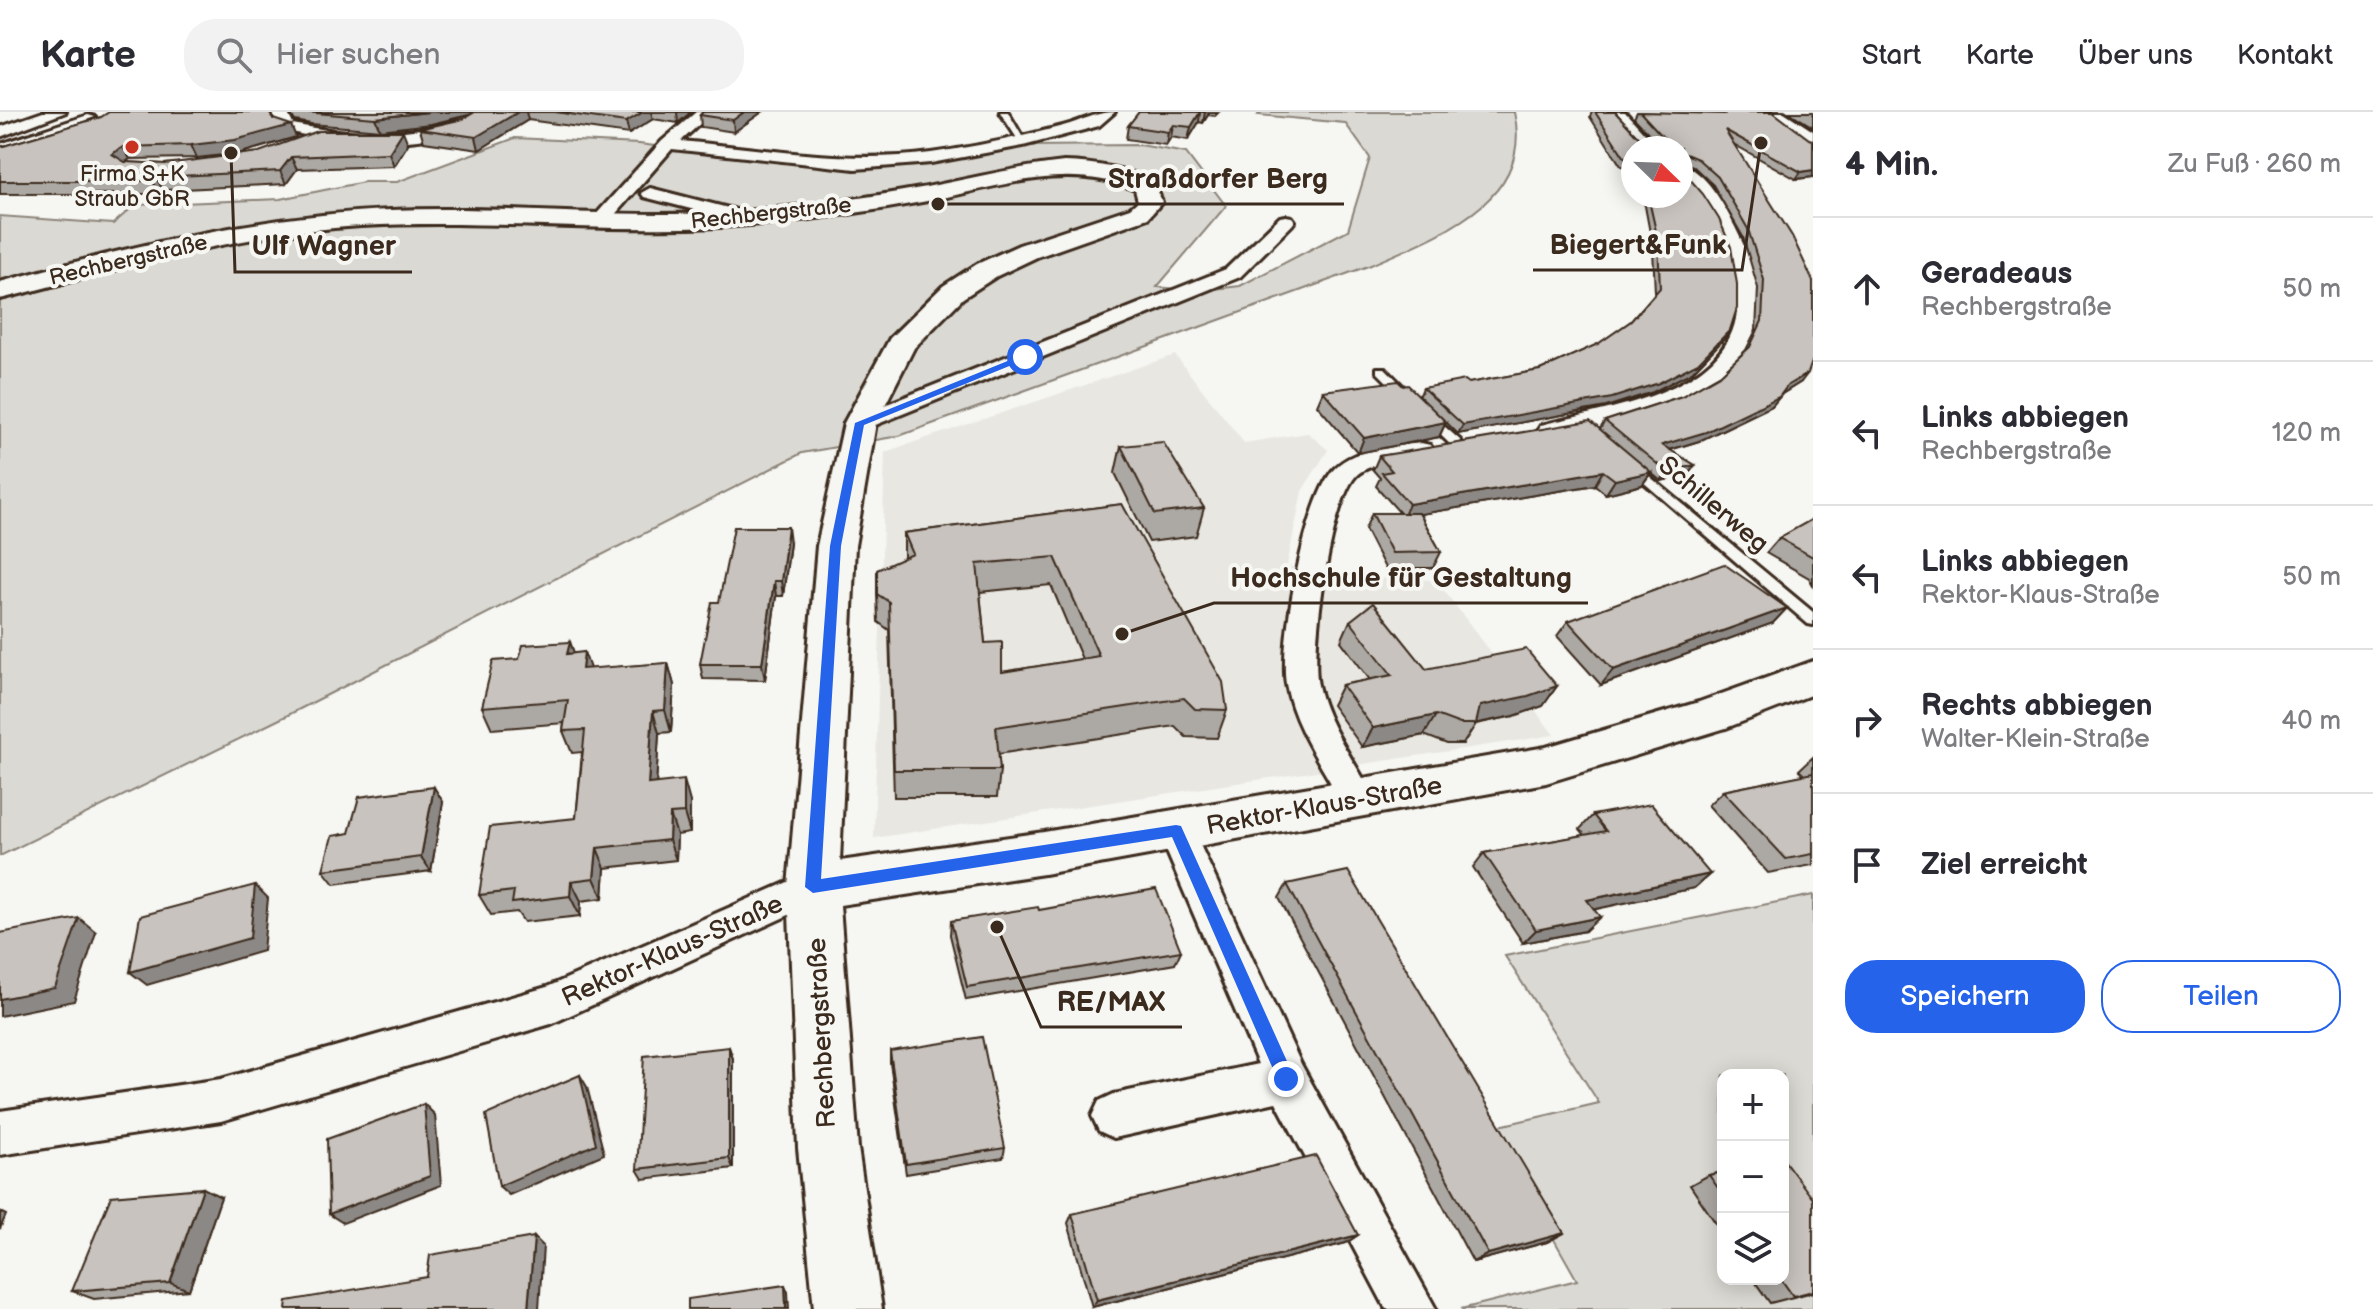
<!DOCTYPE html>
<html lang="de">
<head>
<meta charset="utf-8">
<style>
  :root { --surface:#fff; --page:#f2f2f3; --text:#2b2b33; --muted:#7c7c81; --line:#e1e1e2; --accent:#2563eb }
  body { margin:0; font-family:"Balsamiq Sans",sans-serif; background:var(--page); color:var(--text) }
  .controls { position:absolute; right:24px; bottom:24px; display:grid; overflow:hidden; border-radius:16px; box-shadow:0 4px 20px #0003 }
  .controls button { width:72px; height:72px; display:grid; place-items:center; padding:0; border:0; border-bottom:2px solid var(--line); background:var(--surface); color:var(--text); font:40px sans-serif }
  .compass { position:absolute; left:1621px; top:24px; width:72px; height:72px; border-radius:50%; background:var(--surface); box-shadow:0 4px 20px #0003; rotate:113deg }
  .stop { position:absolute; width:24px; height:24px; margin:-18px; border:6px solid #2563eb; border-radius:50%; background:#fff }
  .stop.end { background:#2563eb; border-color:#fff; box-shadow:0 2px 8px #0008 }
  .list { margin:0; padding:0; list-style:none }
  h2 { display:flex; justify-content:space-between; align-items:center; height:104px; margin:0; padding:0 32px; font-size:34px }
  h2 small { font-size:26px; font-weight:400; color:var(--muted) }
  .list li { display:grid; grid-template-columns:52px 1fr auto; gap:24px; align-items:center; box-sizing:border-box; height:144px; padding:0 32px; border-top:2px solid var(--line) }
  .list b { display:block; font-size:30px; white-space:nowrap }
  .list p { margin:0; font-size:26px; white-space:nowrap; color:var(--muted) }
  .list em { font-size:26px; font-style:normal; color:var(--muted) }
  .actions { display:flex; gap:16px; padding:24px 32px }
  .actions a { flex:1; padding:18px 0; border:2px solid var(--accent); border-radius:32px; text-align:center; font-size:28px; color:var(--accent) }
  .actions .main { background:var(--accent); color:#fff }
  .icon { flex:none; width:44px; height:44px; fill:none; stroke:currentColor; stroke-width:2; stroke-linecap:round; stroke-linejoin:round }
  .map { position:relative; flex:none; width:1813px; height:1197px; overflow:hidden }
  header { display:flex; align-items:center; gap:48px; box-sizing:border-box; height:112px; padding:0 40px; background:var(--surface); border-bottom:2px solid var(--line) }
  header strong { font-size:38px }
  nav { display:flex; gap:44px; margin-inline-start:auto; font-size:28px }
  .search { width:560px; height:72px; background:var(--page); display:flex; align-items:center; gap:20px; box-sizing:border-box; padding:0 28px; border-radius:32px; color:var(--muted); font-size:30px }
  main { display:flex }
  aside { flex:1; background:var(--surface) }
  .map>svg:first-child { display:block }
  .built { fill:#e8e7e2 }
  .green { fill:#dad9d3; stroke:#8a8278; stroke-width:2; fill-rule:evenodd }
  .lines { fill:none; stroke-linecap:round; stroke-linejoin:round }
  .service-casing { stroke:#3b2a1e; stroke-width:6 }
  .minor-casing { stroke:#3b2a1e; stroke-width:6 }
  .tertiary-casing { stroke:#3b2a1e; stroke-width:6 }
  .secondary-casing { stroke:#3b2a1e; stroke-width:6 }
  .service { fill:#f6f6f2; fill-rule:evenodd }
  .minor { fill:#f6f6f2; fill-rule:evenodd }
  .tertiary { fill:#f6f6f2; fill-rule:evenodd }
  .secondary { fill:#f6f6f2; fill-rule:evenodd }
  .wall { fill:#aca8a3; stroke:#3b2a1e; stroke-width:2; fill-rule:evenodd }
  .shaded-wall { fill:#8c8885; stroke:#3b2a1e; stroke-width:2 }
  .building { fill:#c8c3be; stroke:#3b2a1e; stroke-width:2; fill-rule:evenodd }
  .route { fill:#2563eb }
  .poi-dot { fill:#c8321e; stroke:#f6f6f2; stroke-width:3 }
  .labels { text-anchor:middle; stroke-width:8; stroke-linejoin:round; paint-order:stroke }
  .far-poi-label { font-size:22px; fill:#3b2a1e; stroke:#f6f6f2 }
  .far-street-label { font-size:22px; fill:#3b2a1e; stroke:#f6f6f2 }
  .street-label { font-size:26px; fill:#3b2a1e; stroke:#f6f6f2 }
  .leader { fill:none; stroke:#3b2a1e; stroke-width:3 }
  .callout-dot { fill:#3b2a1e; stroke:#f6f6f2; stroke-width:3 }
  .callout-label { font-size:28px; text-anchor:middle; font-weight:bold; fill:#3b2a1e; stroke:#f6f6f2; stroke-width:8; stroke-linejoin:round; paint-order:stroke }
</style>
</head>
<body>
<header>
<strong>Karte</strong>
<div class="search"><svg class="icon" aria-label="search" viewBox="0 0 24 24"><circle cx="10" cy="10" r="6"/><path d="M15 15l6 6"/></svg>Hier suchen</div>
<nav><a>Start</a><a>Karte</a><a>Über uns</a><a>Kontakt</a></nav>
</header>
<main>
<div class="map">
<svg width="1813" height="1197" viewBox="0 0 1813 1197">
  <rect width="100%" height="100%" fill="#f6f6f2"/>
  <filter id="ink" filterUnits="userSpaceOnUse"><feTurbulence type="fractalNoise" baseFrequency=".0125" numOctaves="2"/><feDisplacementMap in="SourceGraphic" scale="16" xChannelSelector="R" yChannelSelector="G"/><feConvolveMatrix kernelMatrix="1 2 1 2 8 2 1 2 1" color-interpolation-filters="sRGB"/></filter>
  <g filter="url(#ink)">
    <path class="built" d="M1175,243l69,88 64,-10 20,17 -26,41 -15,75 48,11 101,3 118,155 -680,103 11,-386z"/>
    <g class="green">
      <path d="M1260,0h254c21,90 -78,124 -143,153l-472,171 -97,17 -516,263 -286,140v-640l113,8 22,-19 145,-6 84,-17h33l118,-44 124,6 193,24 97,-5 95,-17 116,-1 46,8 40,53 -69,81 40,4 43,-5 108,-56 22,-72 -25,-35 -87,-8z"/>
      <path d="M1813,783v414h-352l116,-29 -86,-152 108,-25 -94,-147zM1723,963h60v204h-60z"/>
    </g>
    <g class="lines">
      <g class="service-casing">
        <g id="service">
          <path d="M1000,0h8l18,31h-6z"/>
          <path d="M88,3l7,2 -95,32v-5z"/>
          <path d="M1377,256h8l26,26v4h-8l-26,-26z"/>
          <path d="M1427,299l34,30v6h-8l-30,-29v-6z"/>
          <path d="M1631,349l182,151v13l-5,-1 -181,-156 -2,-3z"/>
        </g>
      </g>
      <g class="minor-casing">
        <g id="minor">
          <path d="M43,0h23l-66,25v-10z"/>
          <path d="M271,0h16l6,12c46,10 93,12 139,3 22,-4 37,-15 61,-15 -43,42 -158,31 -212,18z"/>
          <path d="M696,0h17l-32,29c84,8 167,23 250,12 44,-6 89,-16 132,-27 19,-5 33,-14 52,-14l-16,14 -76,20 -92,17 -76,6 -183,-20 -67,77h-12l-3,-4 3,-4 69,-77z"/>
          <path d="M1609,0h16l33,36h-17z"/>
          <path d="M1681,52c24,6 44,42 54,63 13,26 27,59 24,88 -10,83 -143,111 -209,122l-9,-2 -3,-5 3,-5c81,-20 227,-39 191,-158 -11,-34 -24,-66 -51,-89z"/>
          <path d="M650,76l98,25 3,4 -9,5 -98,-25 -3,-4z"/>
          <path d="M1286,104l6,1 3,4 -3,4 -52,52 -372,151h-16l-4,-5 4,-5 374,-149 54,-52z"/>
          <path d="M1421,331l9,2 3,5 -3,5c-23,6 -51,4 -71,18 -28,20 -49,177 -41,212 9,42 38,77 57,115l-5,10 -12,4 -12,-4c-21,-40 -52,-81 -60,-126 -7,-41 20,-188 49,-216 21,-21 58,-21 86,-25z"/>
          <path d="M1176,704l13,5 112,243 135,245h-50l-110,-207 -162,36 -15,-7 -7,-15 7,-15 15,-7 144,-30 -100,-233 5,-10z"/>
          <path d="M813,759l13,5 5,11 -5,11 -275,126 -330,97 -221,34v-44l221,-32 326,-92z"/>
        </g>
      </g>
      <g class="tertiary-casing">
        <path id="tertiary" d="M1762,0h22l29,19v15l-7,-2z"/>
      </g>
      <g class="secondary-casing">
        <path id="secondary" d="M1064,50c33,1 60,6 90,19l8,21 -14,16 -111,39 -40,19 -34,22 -49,50 -38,75 -21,123 -15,315 204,-29 502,-85 153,-45 114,-41v33l-87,34 -180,55 -502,91 -204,31 18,243 24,161h-68l-16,-161 -10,-261 29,-341 27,-123 46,-85 53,-52 34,-22 42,-19 111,-37 8,-7 -3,-11c-70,-30 -142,-1 -213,12 -49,9 -100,16 -150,21 -138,14 -273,-5 -411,3 -123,7 -242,44 -361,73v-17c127,-35 259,-67 391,-72 113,-5 225,9 338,2 65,-4 129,-13 192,-24 48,-9 94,-21 143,-26z"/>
      </g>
      <use href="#service" class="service"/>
      <use href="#minor" class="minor"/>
      <use href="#tertiary" class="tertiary"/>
      <use href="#secondary" class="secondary"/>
    </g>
    <g class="wall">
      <path d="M289,0h402l-13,11 -25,-4 -24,15 -101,-14 -49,30 -55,-8 -4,-13 43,-10 8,-5 -40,10 -51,6 -69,-6 -16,-3z"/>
      <path d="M703,0h59l-28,20 -33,-5 -1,-12z"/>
      <path d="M1139,0h80l-4,4 -7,-1 -5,8 -4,-1 -11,18 -17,-3 -5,8 -40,-6 2,-13z"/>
      <path d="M1592,0h23l28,30 15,1 -24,-25 3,-6 74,2 -2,-2h64l40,65 -17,2 -61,-34 66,237 -19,12 -10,12 -73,35 -29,9 25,15 -7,10 -27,6 -10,-8 -9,12 -36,9 -11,-9 -175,29 21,38 -8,16h-48l-20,-39 7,-16h28l-24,-27 4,-8 -7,-8 6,-14 221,-27 5,-8 77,-25 39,-22 25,-24 10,-20 2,-42 -15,-51 -30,-52 -20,-19 -11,-5v9l48,160 -6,9 -32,33 -39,20 -47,15 -148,27 -12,-12 -7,15 -81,16 -41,-48 6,-14 80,-5 16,11 4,-9 46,-5 71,-13 58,-26 33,-23 24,-28 -2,-44 -8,-43 -4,-10h40l-48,-48v28l-3,-9 -9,-1 -31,-49z"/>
      <path d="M1789,0h24v15z"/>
      <path d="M101,5l172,2 23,18 -55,16 -44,5 -67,1 -5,3 40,2 243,-20 -14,22 -97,3 -11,15 -123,6 -4,4h-159v-47z"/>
      <path d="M1121,334l83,62 -8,28 -47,6 -34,-69z"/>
      <path d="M1122,392l105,206 -10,28 -31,-1 -11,-11 -177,28 2,16 -3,27h-103l-5,-167 -11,-8 -1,-28 27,-36v-25zM1051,473l31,74 -80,13 -17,-29 -5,-51z"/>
      <path d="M1813,407v66l-4,-7 -43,-25 13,-15z"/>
      <path d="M790,431l-7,53h-7l-11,84 -62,-1 -3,-15 19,-62z"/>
      <path d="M1787,496l-14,15 -172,62 -44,-49 11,-15z"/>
      <path d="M1350,509l76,48 131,17 -14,20 -29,10 -38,8 -13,20h-16l-23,-9 -62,12 -30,-42 10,-20 28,-5 -29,-39z"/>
      <path d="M570,530l4,11 16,16 78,-6 6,22 -3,47 -12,1 -3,50 34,19v31l-13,2 -1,25 -71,8 -2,30 -22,3 -1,15 -56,6 -7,-10 -26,3 -12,-20 97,-77 6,-66 -10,1 -9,-22 1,-8 -72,6 -10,-22 37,-48z"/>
      <path d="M1813,645v108l-45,8 -60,-68 15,-14 81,-16 -5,-5z"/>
      <path d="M443,690l-12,69 -97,13 -11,-14 26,-37z"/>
      <path d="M1593,703l117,59 -16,14 -100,21 -9,22 -62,12 -50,-76 11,-14 101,-18 -5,-6z"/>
      <path d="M1287,772l277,349 -17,9 -74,20 -194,-364z"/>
      <path d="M1039,798l142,41 -6,13 -209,36 -16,-65 1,-14z"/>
      <path d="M729,935l4,12v109l-90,11 -6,-10z"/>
      <path d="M890,939l115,97 -2,10 -97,16 -16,-111z"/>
      <path d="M1723,1060v62l-33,-49 19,-10z"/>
      <path d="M221,1085l-32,93 -95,9 -22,-8z"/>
      <path d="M1813,1087v93l-43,11 -17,-24h30z"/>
      <path d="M1072,1102l286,21 -12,8 -254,64 -24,-84z"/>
    </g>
    <g class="shaded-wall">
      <path d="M428,0h53l-50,12 -51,6 -5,-12z"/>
      <path d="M518,0h8l2,8 -49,30 -3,-13z"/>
      <path d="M643,0h8l2,7 -24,15 -3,-12z"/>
      <path d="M677,0h14l-13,11z"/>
      <path d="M744,0h18l-28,20 -1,-12z"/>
      <path d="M1200,0l-1,10 -11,18 3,-13z"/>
      <path d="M1205,0h4l-1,3 -5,8z"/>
      <path d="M291,13l5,12 -55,16 -44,5 -6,-13z"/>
      <path d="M1173,13l-2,12 -5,8 2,-13z"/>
      <path d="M403,19l5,13 -14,22 -5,-13z"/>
      <path d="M123,35l7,12 -11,7 -7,-12z"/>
      <path d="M291,45l6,12 -11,15 -6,-13z"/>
      <path d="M1813,58v7l-17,2 5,-7z"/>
      <path d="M156,65l7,13 -4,4 -7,-13z"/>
      <path d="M1730,218l-6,9 -32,33 -39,20 -47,15 -148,27 5,-9z"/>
      <path d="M1808,261l-7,9 -19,12 -10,12 -73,35 -43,13 6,-9 126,-60z"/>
      <path d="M1446,310l-7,15 -81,16 6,-15z"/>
      <path d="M1695,353l-7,10 -27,6 6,-9z"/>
      <path d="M1603,359l-8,14 -192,32 6,-13z"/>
      <path d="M1651,360l-9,13 -36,9 9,-14z"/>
      <path d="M788,415l2,16 -7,53 -2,-15z"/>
      <path d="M774,469l2,15 -11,84 -3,-16z"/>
      <path d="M1787,496l-14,15 -172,62 12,-15z"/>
      <path d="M570,530l8,22 -11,-10z"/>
      <path d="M584,540l8,22 -10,-5z"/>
      <path d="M668,551l6,22 -3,47 -6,-22z"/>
      <path d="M1557,574l-14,20 -29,10 -41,8 7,-18z"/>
      <path d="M653,599l6,22 -4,72 -7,-21z"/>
      <path d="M1436,603l-12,20 -62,12 11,-19z"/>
      <path d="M684,668l6,22v31l-6,-20z"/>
      <path d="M434,675l9,15 -12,69 -10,-14z"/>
      <path d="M670,702l7,21 -1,25 -7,-20z"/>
      <path d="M597,736l8,20 -2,30 -9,-20z"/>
      <path d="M1710,762l-16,14 -121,26 14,-14z"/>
      <path d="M571,769l10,20 -1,15 -10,-20z"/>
      <path d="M255,773l13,13 -5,53 -116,34 -17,-13z"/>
      <path d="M1600,805l-15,14 -62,12 13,-13z"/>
      <path d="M79,806l17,14 -22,69 -74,15v-17z"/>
      <path d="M729,935l4,12v109l-4,-10z"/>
      <path d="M580,963l7,12 17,67 -95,41 -10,-9z"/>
      <path d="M424,992l11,11 6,70 -98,38 -14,-9z"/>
      <path d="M203,1076l18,9 -32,93 -19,-7z"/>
      <path d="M0,1100l6,3 -6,14z"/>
      <path d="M1564,1121l-17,9 -74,20 15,-8z"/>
      <path d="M1358,1123l-12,8 -254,64 5,-7z"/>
      <path d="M534,1125l9,9 -4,63h-11z"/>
      <path d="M785,1173l3,7 1,17h-3z"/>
    </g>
    <g class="building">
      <path d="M109,0h160l4,7 18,6 -56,15 -44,5 -68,2 -11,7 13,8 40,2 94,-12 59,-21h85l-14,22 -98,4 -11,14 -124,6 -4,4h-152v-34l101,-30z"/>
      <path d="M304,0h124l-53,6z"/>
      <path d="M475,0h43l-42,25 -56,-8 43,-10z"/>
      <path d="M555,0h88l-17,10z"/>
      <path d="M703,0h41l-11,8 -33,-5z"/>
      <path d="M1139,0h61l-9,15 -18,-2 -5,7 -40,-6z"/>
      <path d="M1595,0h20l28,30 19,1 2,-5 -24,-26 84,2 -2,-2h51l36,27 4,1v30l-12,2 -76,-42 67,106 21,45v78l-5,14 -20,12 -9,12 -73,35 -44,13 33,20 -28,7 -62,-51 77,-25 39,-22 29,-27 12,-26 2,-41 -16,-51 -30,-52 -20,-18 -12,-5 -4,2v14l21,24 16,25 12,28 6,37v24l-7,22 -32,33 -39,20 -47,15 -149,27 -40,-37 42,-8 4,3 71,-13 58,-26 33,-23 29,-33 -2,-48 -10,-44h33v-48h-48v11l-8,-1z"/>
      <path d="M1398,269l5,5 5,-1 38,37 -82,16 -41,-47z"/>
      <path d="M1590,309l61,51 -36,8 -12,-9 -194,33 -27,-31 10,-2 -13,-15z"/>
      <path d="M1163,330l41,66 -49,6 -34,-68z"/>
      <path d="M1122,392l101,178 4,28 -32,-1 -11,-11 -188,29 4,43h-106l-5,-168 -12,-8v-24l36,-16 -9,-21zM1055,445l44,99 -97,16v-30l-17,1 -8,-79z"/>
      <path d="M1372,401h47l22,39 -49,1z"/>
      <path d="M1813,407v38l-34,-19z"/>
      <path d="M734,415h54l-7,54h-7l-12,83h-62l12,-62h7z"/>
      <path d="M1724,452l63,44 -174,62 -45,-49z"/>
      <path d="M1373,491l53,66 100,-20 31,37 -29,10 -48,10 -4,18h-16l-24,-9 -63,13 -31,-43 50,-10 -42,-54z"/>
      <path d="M570,530l-3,12 17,-2 -2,17 86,-6 -3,47 -12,1 -5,73 36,-4v33l-14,1 -1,26 -72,8 -3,30 -23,3 -1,15 -58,7 2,-12 -35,4 11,-68 86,-9 9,-88 -22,1 5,-31 -86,7 11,-46 26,-2 4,-14z"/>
      <path d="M1813,661v81l-27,5 -63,-68z"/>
      <path d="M434,675l-13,70 -98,13 9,-34 17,-3 10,-36z"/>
      <path d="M1651,692l59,70 -123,26 13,17 -64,13 -52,-77 122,-22 -13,-16z"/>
      <path d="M1348,759l216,362 -76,21 -201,-370z"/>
      <path d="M255,773l-5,53 -120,34 10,-56z"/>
      <path d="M1156,777l25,62 -214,36 -16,-66 87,-14 1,3z"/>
      <path d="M79,806l-24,70 -55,11v-66z"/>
      <path d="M982,925l23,111 -99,16 -16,-113z"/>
      <path d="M729,935v111l-92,11 7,-113z"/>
      <path d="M580,963l16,69 -97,42 -13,-71z"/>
      <path d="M424,992l6,72 -101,38 -2,-75z"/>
      <path d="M1316,1044l42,79 -261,65 -25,-86z"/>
      <path d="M1783,1047l30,40v92l-20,5 -12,-17h2z"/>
      <path d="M1723,1060v23l-14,-20z"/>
      <path d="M203,1076l-33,95 -98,8 39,-95z"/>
      <path d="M534,1125l-6,72h-242l1,-8 140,-24 3,-22z"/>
      <path d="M785,1173l1,24h-98v-10z"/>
    </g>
  </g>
  <path class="route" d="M1025,242l4,4 -165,67 -23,121 -20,333 355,-54 5,1 114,253 -3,6 -6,3 -6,-3 -108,-248 -359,56 -8,-6 25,-341 25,-123z"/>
  <circle class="poi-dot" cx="132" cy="35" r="8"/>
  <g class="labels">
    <g class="far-poi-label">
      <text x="132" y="69">Firma S+K<tspan x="132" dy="25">Straub GbR</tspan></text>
    </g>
    <g class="far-street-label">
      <text transform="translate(771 100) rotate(-6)" y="8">Rechbergstraße</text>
      <text transform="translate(128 147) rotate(-13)" y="8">Rechbergstraße</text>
    </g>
    <g class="street-label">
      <text transform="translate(1714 392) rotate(40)" y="9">Schillerweg</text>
      <text transform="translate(1324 693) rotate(-10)" y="9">Rektor-Klaus-Straße</text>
      <text transform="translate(672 838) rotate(-24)" y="9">Rektor-Klaus-Straße</text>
      <text transform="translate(821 921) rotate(-93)" y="9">Rechbergstraße</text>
    </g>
  </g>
  <path class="leader" d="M938 92L1092 92H1344M1761 31L1742 158H1533M231 41L235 160H412M1122 522L1214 491H1588M997 815L1041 915H1182"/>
  <g class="callout-dot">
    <circle cx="938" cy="92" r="8"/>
    <circle cx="1761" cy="31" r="8"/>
    <circle cx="231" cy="41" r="8"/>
    <circle cx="1122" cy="522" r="8"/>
    <circle cx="997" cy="815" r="8"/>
  </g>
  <g class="callout-label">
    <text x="1218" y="76">Straßdorfer Berg</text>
    <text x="1638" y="142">Biegert&amp;Funk</text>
    <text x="324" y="143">Ulf Wagner</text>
    <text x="1401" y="475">Hochschule für Gestaltung</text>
    <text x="1111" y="899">RE/MAX</text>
  </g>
</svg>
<div class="controls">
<button>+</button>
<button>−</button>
<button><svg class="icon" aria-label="layers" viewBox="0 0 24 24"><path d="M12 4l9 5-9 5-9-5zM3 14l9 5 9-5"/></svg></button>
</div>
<svg class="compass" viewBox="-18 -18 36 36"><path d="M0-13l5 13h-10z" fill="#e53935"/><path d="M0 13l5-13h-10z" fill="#7c7c81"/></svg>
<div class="stop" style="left:1025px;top:245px"></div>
<div class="stop end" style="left:1286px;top:967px"></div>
</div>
<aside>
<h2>4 Min.<small>Zu Fuß · 260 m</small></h2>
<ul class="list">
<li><svg class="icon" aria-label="ahead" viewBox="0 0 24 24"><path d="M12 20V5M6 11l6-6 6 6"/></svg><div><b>Geradeaus</b><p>Rechbergstraße</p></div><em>50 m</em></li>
<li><svg class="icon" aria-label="left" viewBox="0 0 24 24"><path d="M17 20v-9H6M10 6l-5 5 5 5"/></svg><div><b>Links abbiegen</b><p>Rechbergstraße</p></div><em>120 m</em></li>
<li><svg class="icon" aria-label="left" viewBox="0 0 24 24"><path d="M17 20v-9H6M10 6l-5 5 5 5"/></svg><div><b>Links abbiegen</b><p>Rektor-Klaus-Straße</p></div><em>50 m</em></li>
<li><svg class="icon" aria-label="right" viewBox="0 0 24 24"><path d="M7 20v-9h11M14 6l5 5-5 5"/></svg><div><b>Rechts abbiegen</b><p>Walter-Klein-Straße</p></div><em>40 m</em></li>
<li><svg class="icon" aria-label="arrive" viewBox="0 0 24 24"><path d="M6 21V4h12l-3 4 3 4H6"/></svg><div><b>Ziel erreicht</b></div></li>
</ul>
<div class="actions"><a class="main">Speichern</a><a>Teilen</a></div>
</aside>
</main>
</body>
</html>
